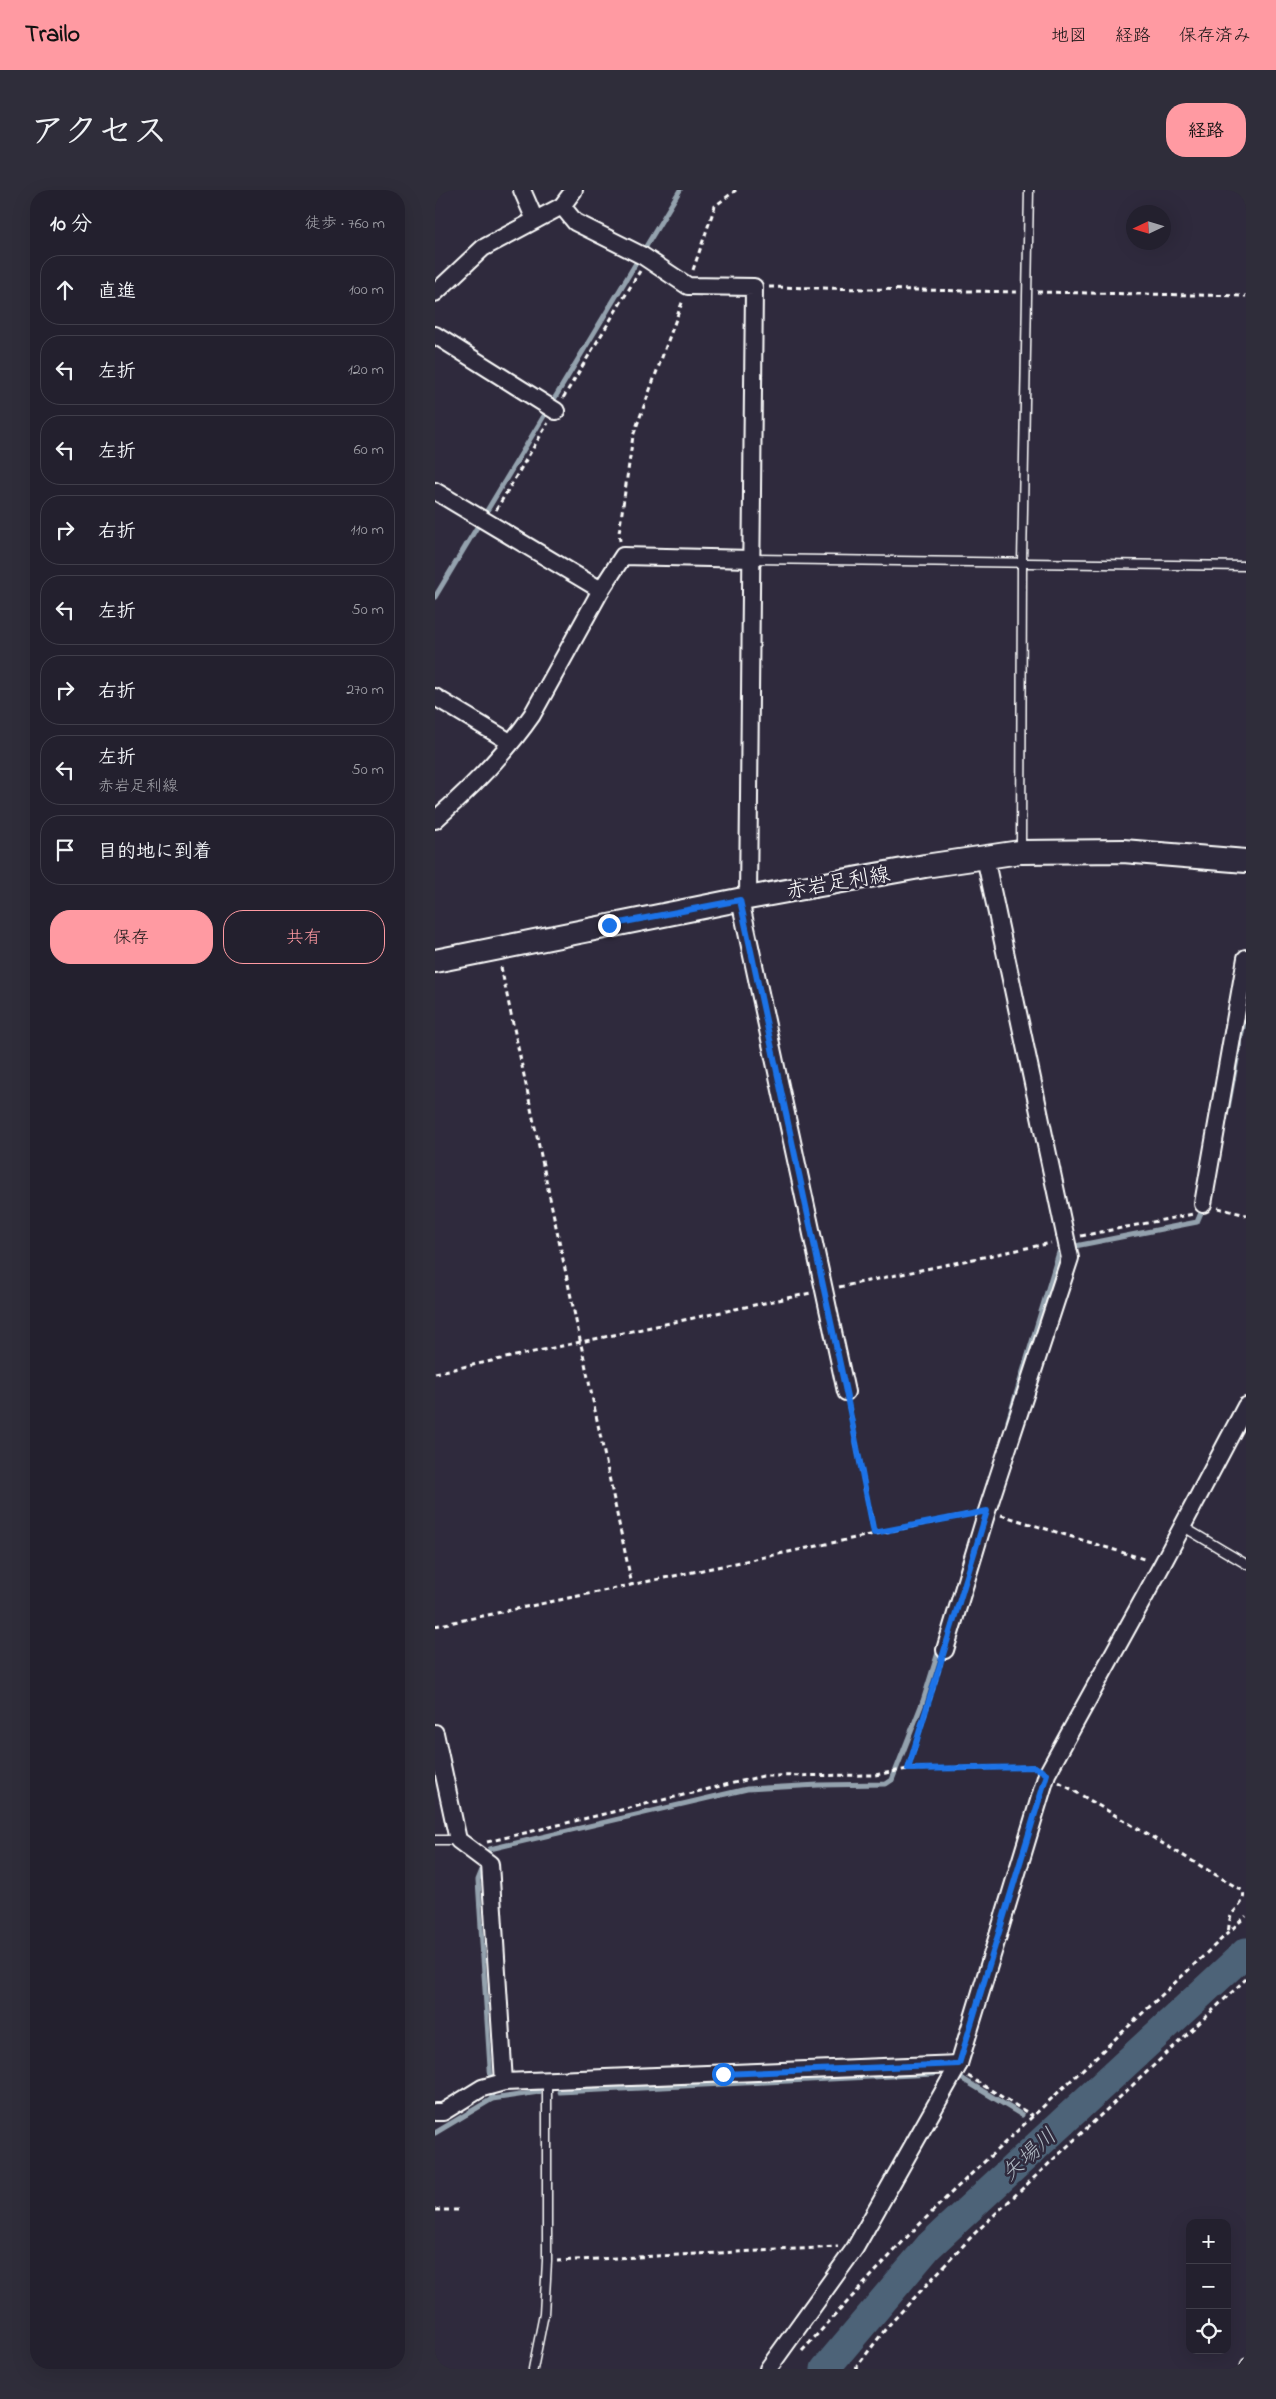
<!DOCTYPE html>
<html lang="ja">
<head>
<meta charset="utf-8">
<style>
  :root { --surface:#23202e; --page:#2f2d3a; --text:#f1f3f6; --muted:#a3a3aa; --line:#403e4a; --accent:#ff9aa2 }
  body { margin:0; font-family:"Indie Flower","Klee One",sans-serif; background:var(--page); color:var(--text) }
  .controls { position:absolute; right:15px; bottom:15px; display:grid; overflow:hidden; border-radius:10px; box-shadow:0 5px 20px #0002 }
  .controls button { width:45px; height:45px; display:grid; place-items:center; padding:0; border:0; border-bottom:1px solid var(--line); background:var(--surface); color:var(--text); font:25px sans-serif }
  .compass { position:absolute; left:691px; top:15px; width:45px; height:45px; border-radius:50%; background:var(--surface); box-shadow:0 5px 20px #0002; rotate:266deg }
  .stop { position:absolute; width:15px; height:15px; margin:-11px; border:4px solid #1a73e8; border-radius:50%; background:#fff }
  .stop.end { background:#1a73e8; border-color:#fff; box-shadow:0 1px 5px #0008 }
  .list { margin:0; padding:0; list-style:none }
  h2 { display:flex; justify-content:space-between; align-items:center; height:65px; margin:0; padding:0 20px; font-size:21px }
  h2 small { font-size:16px; font-weight:400; color:var(--muted) }
  .list li { display:grid; grid-template-columns:32px 1fr auto; gap:15px; align-items:center; box-sizing:border-box; height:70px; margin:0 10px 10px; padding:0 10px; border:1px solid var(--line); border-radius:20px }
  .list b { display:block; font-size:19px; white-space:nowrap }
  .list p { margin:0; font-size:16px; white-space:nowrap; color:var(--muted) }
  .list em { font-size:16px; font-style:normal; color:var(--muted) }
  .actions { display:flex; gap:10px; padding:15px 20px }
  .actions a { flex:1; padding:11px 0; border:1px solid var(--accent); border-radius:20px; text-align:center; font-size:18px; color:var(--accent) }
  .actions .main { background:var(--accent); color:#111 }
  .icon { flex:none; width:28px; height:28px; fill:none; stroke:currentColor; stroke-width:2; stroke-linecap:round; stroke-linejoin:round }
  .map { position:relative; flex:none; width:811px; height:2179px; overflow:hidden; border-radius:20px }
  header { display:flex; align-items:center; gap:30px; box-sizing:border-box; height:70px; padding:0 25px; background:var(--accent); color:#111 }
  header strong { font-size:24px }
  nav { display:flex; gap:28px; margin-inline-start:auto; font-size:18px }
  .intro { display:flex; align-items:center; justify-content:space-between; box-sizing:border-box; height:120px; padding:0 30px }
  h1 { margin:0; font-size:35px }
  .button { padding:12px 22px; border-radius:20px; background:var(--accent); color:#111; font-size:18px; font-weight:700 }
  main { display:flex; gap:30px; padding:0 30px }
  aside { flex:1; background:var(--surface); border-radius:20px; box-shadow:0 5px 20px #0002 }
  .map>svg:first-child { display:block }
  .lines { fill:none; stroke-linecap:round; stroke-linejoin:round }
  .stream { stroke:#94a2ae; stroke-width:5 }
  .river { stroke:#4d6478; stroke-width:29 }
  .service-casing { stroke:#fff; stroke-width:11 }
  .minor-casing { stroke:#fff; stroke-width:20 }
  .secondary-casing { stroke:#fff; stroke-width:26 }
  .path { stroke:#fff; stroke-width:3; stroke-dasharray:5 4; stroke-linecap:butt }
  .service { stroke:#2f2a3d; stroke-width:8 }
  .minor { stroke:#2f2a3d; stroke-width:16 }
  .secondary { stroke:#2f2a3d; stroke-width:22 }
  .route { stroke:#1a73e8; stroke-width:6 }
  .labels { text-anchor:middle; stroke-width:5; stroke-linejoin:round; paint-order:stroke }
  .street-label { font-size:21px; fill:#fff; stroke:#2f2a3d }
  .water-label { font-size:22px; font-style:italic; fill:#afb9c2; stroke:#2f2a3d }
</style>
</head>
<body>
<header>
<strong>Trailo</strong>
<nav><a>地図</a><a>経路</a><a>保存済み</a></nav>
</header>
<div class="intro"><h1>アクセス</h1><a class="button">経路</a></div>
<main>
<aside>
<h2>10 分<small>徒歩 · 760 m</small></h2>
<ul class="list">
<li><svg class="icon" aria-label="ahead" viewBox="0 0 24 24"><path d="M12 20V5M6 11l6-6 6 6"/></svg><div><b>直進</b></div><em>100 m</em></li>
<li><svg class="icon" aria-label="left" viewBox="0 0 24 24"><path d="M17 20v-9H6M10 6l-5 5 5 5"/></svg><div><b>左折</b></div><em>120 m</em></li>
<li><svg class="icon" aria-label="left" viewBox="0 0 24 24"><path d="M17 20v-9H6M10 6l-5 5 5 5"/></svg><div><b>左折</b></div><em>60 m</em></li>
<li><svg class="icon" aria-label="right" viewBox="0 0 24 24"><path d="M7 20v-9h11M14 6l5 5-5 5"/></svg><div><b>右折</b></div><em>110 m</em></li>
<li><svg class="icon" aria-label="left" viewBox="0 0 24 24"><path d="M17 20v-9H6M10 6l-5 5 5 5"/></svg><div><b>左折</b></div><em>50 m</em></li>
<li><svg class="icon" aria-label="right" viewBox="0 0 24 24"><path d="M7 20v-9h11M14 6l5 5-5 5"/></svg><div><b>右折</b></div><em>270 m</em></li>
<li><svg class="icon" aria-label="left" viewBox="0 0 24 24"><path d="M17 20v-9H6M10 6l-5 5 5 5"/></svg><div><b>左折</b><p>赤岩足利線</p></div><em>50 m</em></li>
<li><svg class="icon" aria-label="arrive" viewBox="0 0 24 24"><path d="M6 21V4h12l-3 4 3 4H6"/></svg><div><b>目的地に到着</b></div></li>
</ul>
<div class="actions"><a class="main">保存</a><a>共有</a></div>
</aside>
<div class="map">
<svg width="811" height="2179" viewBox="0 0 811 2179">
  <rect width="100%" height="100%" fill="#2f2a3d"/>
  <filter id="ink" filterUnits="userSpaceOnUse"><feTurbulence type="fractalNoise" baseFrequency=".02" numOctaves="2"/><feDisplacementMap in="SourceGraphic" scale="10" xChannelSelector="R" yChannelSelector="G"/><feConvolveMatrix kernelMatrix="1 2 1 2 8 2 1 2 1" color-interpolation-filters="sRGB"/></filter>
  <g filter="url(#ink)">
    <g class="lines">
      <g class="stream">
        <path d="M0,407l245,-407"/>
        <path d="M793,918l18,-97"/>
        <path d="M573,1231l52,-172 137,-27 6,-14"/>
        <path d="M52,1667l3,-8 257,-60 71,-4 68,-1 6,-4 31,-79 17,-55"/>
        <path d="M49,1675l-6,15 14,219"/>
        <path d="M526,1888l61,37"/>
        <path d="M124,1902l375,-18"/>
        <path d="M0,1943l57,-34 47,-7"/>
      </g>
      <path class="river" d="M390,2179l104,-123 317,-294"/>
      <g class="service-casing">
        <g id="service">
          <path d="M317,369l494,7"/>
          <path d="M586,660l1,-288 7,-372"/>
          <path d="M747,1336l64,38"/>
          <path d="M0,1650h23"/>
          <path d="M98,2179l11,-55 3,-53v-180"/>
          <path d="M809,2179l2,-6"/>
        </g>
      </g>
      <g class="minor-casing">
        <g id="minor">
          <path d="M87,0l13,30"/>
          <path d="M127,16l13,16 68,34 45,30 66,1 -6,611"/>
          <path d="M0,103l48,-45 79,-42 12,-16"/>
          <path d="M0,145l121,76"/>
          <path d="M0,301l166,99"/>
          <path d="M0,507l75,45"/>
          <path d="M0,630c35,-31 70,-66 97,-105l69,-125 22,-34 129,3"/>
          <path d="M305,710l106,492"/>
          <path d="M768,1014l43,-246"/>
          <path d="M510,1460l42,-139 83,-253 -85,-401"/>
          <path d="M0,1543l23,107 32,24 14,218"/>
          <path d="M0,1922h8l39,-24 22,-6 455,-18"/>
          <path d="M333,2179l87,-121 104,-184 88,-290 115,-209 84,-159"/>
        </g>
      </g>
      <g class="secondary-casing">
        <path id="secondary" d="M0,771l313,-63 177,-32 95,-14 103,-1 123,10"/>
      </g>
      <g class="path">
        <path d="M258,80l22,-64 21,-16"/>
        <path d="M334,97l249,5"/>
        <path d="M602,102l209,4"/>
        <path d="M128,208l77,-127"/>
        <path d="M61,320l52,-87"/>
        <path d="M185,351l-1,-8 14,-97 50,-136"/>
        <path d="M66,777l131,618"/>
        <path d="M783,1018l28,7"/>
        <path d="M646,1046l112,-22"/>
        <path d="M404,1097l212,-44"/>
        <path d="M0,1183l376,-80"/>
        <path d="M414,1217l25,126"/>
        <path d="M566,1325l146,45"/>
        <path d="M0,1436l535,-112"/>
        <path d="M473,1579l33,-105"/>
        <path d="M624,1592l184,109c3,12 -7,16 -12,25 -2,5 -2,12 -3,17"/>
        <path d="M52,1652l276,-66 112,-1 33,-6 126,-2"/>
        <path d="M533,1886l65,40"/>
        <path d="M0,2020h24"/>
        <path d="M122,2071l281,-14"/>
        <path d="M367,2161l107,-116 41,-41 296,-278"/>
        <path d="M420,2179l32,-42 88,-94 271,-254"/>
      </g>
      <use href="#service" class="service"/>
      <use href="#minor" class="minor"/>
      <use href="#secondary" class="secondary"/>
    </g>
  </g>
  <g class="lines" filter="url(#ink)">
    <path class="route" d="M174,735l131,-25 106,492 28,141 113,-22 -79,258 127,-2 12,7 -88,290 -236,10"/>
  </g>
  <g class="labels">
    <g class="street-label">
      <text transform="translate(403 692) rotate(-10)" y="7">赤岩足利線</text>
    </g>
    <g class="water-label">
      <text transform="translate(593 1964) rotate(-43)" y="8">矢場川</text>
    </g>
  </g>
</svg>
<div class="controls">
<button>+</button>
<button>−</button>
<button><svg class="icon" aria-label="locate" viewBox="0 0 24 24"><circle cx="12" cy="12" r="6"/><path d="M12 2v4M12 18v4M2 12h4M18 12h4"/></svg></button>
</div>
<svg class="compass" viewBox="-18 -18 36 36"><path d="M0-13l5 13h-10z" fill="#e53935"/><path d="M0 13l5-13h-10z" fill="#a3a3aa"/></svg>
<div class="stop" style="left:288px;top:1884px"></div>
<div class="stop end" style="left:174px;top:735px"></div>
</div>
</main>
</body>
</html>
